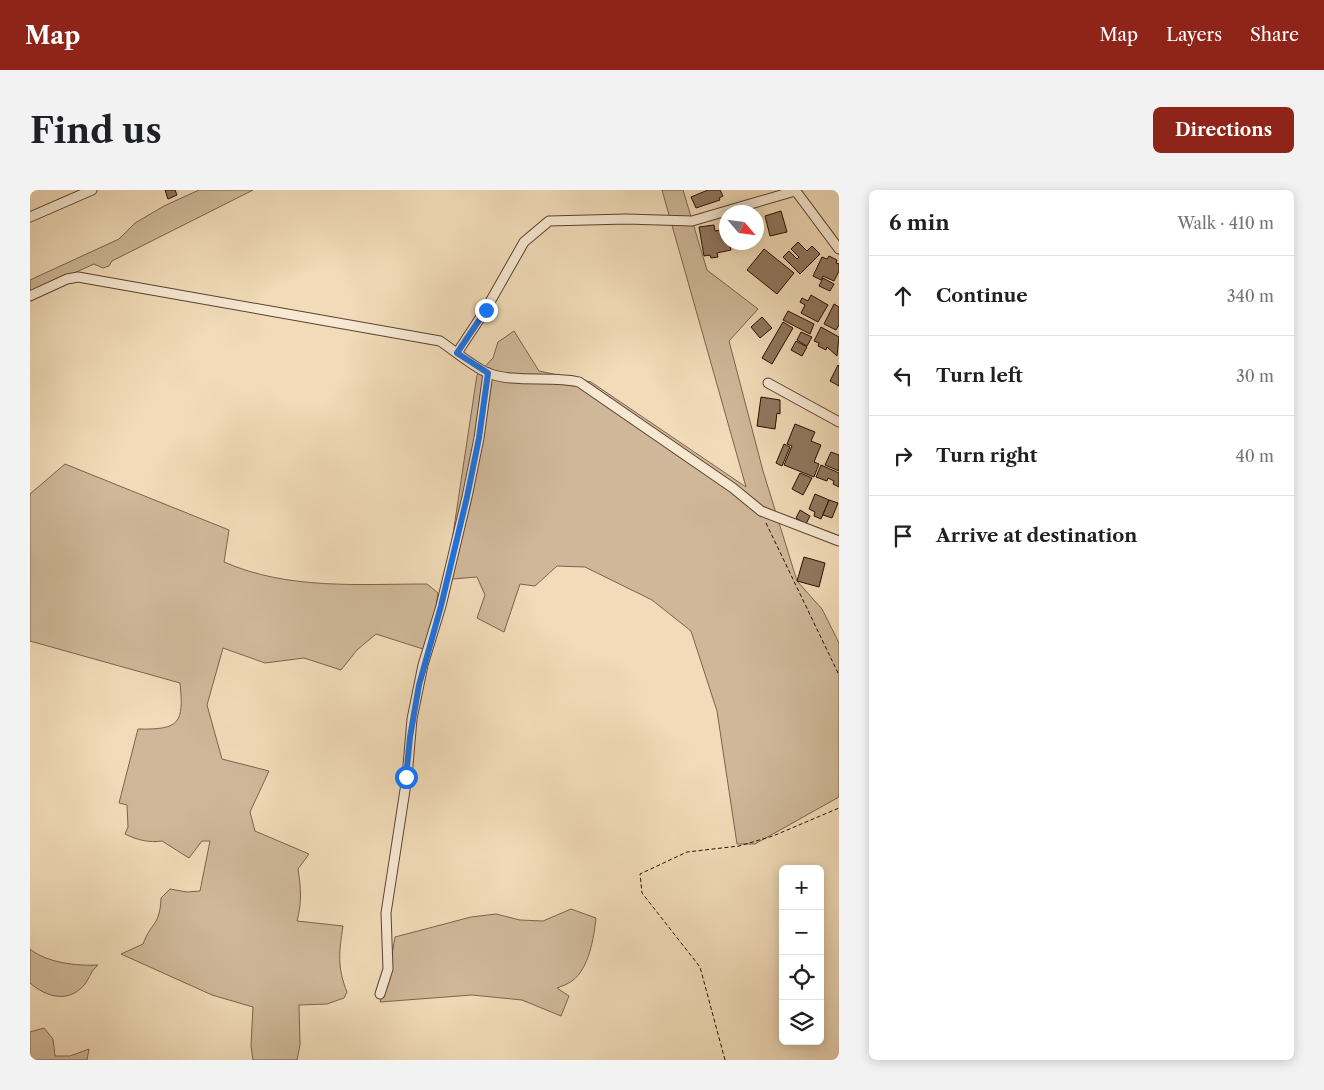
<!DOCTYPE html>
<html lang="en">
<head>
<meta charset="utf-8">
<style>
  :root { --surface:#fff; --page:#f2f2f2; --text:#202124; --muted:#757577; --line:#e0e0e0; --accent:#8f2418 }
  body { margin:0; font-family:"Libre Caslon Text",serif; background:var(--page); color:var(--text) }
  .controls { position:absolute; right:15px; bottom:15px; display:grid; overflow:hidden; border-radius:8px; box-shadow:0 2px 12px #0003 }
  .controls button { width:45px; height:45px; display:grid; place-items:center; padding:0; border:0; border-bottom:1px solid var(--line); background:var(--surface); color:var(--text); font:25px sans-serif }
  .compass { position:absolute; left:689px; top:15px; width:45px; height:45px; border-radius:50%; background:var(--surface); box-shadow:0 2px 12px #0003; rotate:118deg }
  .stop { position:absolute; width:15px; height:15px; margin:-11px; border:4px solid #1a73e8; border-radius:50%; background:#fff }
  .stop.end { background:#1a73e8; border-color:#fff; box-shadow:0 1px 5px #0008 }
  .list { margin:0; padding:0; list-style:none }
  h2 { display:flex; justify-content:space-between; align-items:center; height:65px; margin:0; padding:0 20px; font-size:21px }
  h2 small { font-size:16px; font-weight:400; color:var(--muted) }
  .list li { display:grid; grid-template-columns:32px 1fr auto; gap:15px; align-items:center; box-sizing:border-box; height:80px; padding:0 20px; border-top:1px solid var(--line) }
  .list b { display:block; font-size:19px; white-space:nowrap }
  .list em { font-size:16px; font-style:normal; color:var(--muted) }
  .icon { flex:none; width:28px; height:28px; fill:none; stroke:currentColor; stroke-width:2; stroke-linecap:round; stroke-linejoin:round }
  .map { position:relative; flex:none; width:809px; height:870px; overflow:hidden; border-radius:8px }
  header { display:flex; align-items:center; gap:30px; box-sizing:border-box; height:70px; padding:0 25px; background:var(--accent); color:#fff }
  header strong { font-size:24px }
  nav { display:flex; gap:28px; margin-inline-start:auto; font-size:18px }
  .intro { display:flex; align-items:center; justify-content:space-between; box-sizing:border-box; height:120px; padding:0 30px }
  h1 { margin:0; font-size:35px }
  .button { padding:12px 22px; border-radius:8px; background:var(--accent); color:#fff; font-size:18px; font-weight:700 }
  main { display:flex; gap:30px; padding:0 30px }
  aside { flex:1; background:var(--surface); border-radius:8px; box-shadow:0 2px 12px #0003 }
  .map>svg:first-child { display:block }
  .green { fill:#cfb899; stroke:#7d624d }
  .building { fill:#927860; stroke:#2b0c01 }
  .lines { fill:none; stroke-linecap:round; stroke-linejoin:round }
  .street-casing { stroke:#5c402f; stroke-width:11 }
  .path { stroke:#2b0c01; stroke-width:1; stroke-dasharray:4 2.5; stroke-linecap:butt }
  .street { stroke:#f6e8d1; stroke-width:9 }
  .route { stroke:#1a73e8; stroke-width:6 }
</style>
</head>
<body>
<header>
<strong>Map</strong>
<nav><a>Map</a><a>Layers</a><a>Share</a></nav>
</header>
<div class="intro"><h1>Find us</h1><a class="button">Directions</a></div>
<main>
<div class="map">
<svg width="809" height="870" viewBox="0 0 809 870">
  <rect width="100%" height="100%" fill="#f1dbb8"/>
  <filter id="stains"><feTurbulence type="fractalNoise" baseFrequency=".004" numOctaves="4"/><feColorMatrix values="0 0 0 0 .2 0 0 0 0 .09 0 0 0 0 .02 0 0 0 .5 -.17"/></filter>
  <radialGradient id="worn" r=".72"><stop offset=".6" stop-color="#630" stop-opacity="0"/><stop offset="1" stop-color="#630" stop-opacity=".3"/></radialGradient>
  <g class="green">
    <path d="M169,0h54l-141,71 -3,5 -6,2 -9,-4 -64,29v-13l89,-41 16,-16 29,-17z"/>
    <path d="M632,0h21l24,80 51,39 -29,32 34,130 34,110 25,28 17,34v154l-84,47h-18l-20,-133 -26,-80 -39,-31 -67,-33 -28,-1 -22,20 -15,-2 -16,48 -27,-14 8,-23 -8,-18 -24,2 -6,-5 30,-199 16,-17 5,-16 16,-11 25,40 52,11 155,105z"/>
    <path d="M35,274l164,66 -5,32c64,28 134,22 203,22l11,9 -5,32 -10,24 -47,-15 -19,16 -16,20 -37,-12 -39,5 -42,-15 -16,57 15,54 47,12 -19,41 5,19 54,23 -11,15c3,18 4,34 -1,52l46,5c-4,26 -6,41 4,66l-3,6 -17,6 -28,1 1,40 -3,15h-44l-2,-14 2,-39 -41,-12 -91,-41 22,-10c8,-22 17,-18 18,-46l9,-9 17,3 13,-1 10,-50h-8l-13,17 -27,-17c-13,2 -25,-1 -37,-7l3,-7 -1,-22 -8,-2 19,-74c42,1 46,-6 42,-46l-150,-42v-147z"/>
    <path d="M541,719l25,9c-2,19 -7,51 -24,63 -4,3 -10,5 -15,7l12,8 -8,20 -39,-16 -50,-5 -92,7 10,-35 5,-30 76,-20 25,-3 24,6 23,1z"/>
    <path d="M0,759c17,14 47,17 68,16 -7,6 -8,12 -13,19 -16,20 -39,13 -55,-1z"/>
    <path d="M14,838l9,11 2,17h15l19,-7 -2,11h-57v-28z"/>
  </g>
  <g class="building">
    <path d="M135,0h10l2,5 -9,4z"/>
    <path d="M678,0h12l3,6 -4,2 1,2 -24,8 -5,-11z"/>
    <path d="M751,21l6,21 -17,4 -5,-20z"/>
    <path d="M684,35l1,6 11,-2v13h3l2,8 -14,3 1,4 -7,1 -1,-3 -6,1 -5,-29z"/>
    <path d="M703,52h21l1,2 -21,4z"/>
    <path d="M768,52l9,9 5,-5 8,8 -20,20 -17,-17 6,-6 8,8 2,-2 -8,-8z"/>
    <path d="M734,59l30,24 -17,21 -30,-24z"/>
    <path d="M799,66l8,4 -1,3 3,1v7l-5,10 -11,-5 -2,4 -8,-4 9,-19 5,2z"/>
    <path d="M793,88l11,6 -4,7 -11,-5z"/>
    <path d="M781,105l17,10 -10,17 -17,-9 4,-8 -5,-3 2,-4 6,3z"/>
    <path d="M804,114l5,3v18l-3,5 -12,-6z"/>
    <path d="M758,121l26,13 -4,10 -27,-14z"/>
    <path d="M732,127l10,11 -12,10 -9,-11z"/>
    <path d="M753,132l10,6 -21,36 -10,-6z"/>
    <path d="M791,137l18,10 -2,19 -10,-9 -1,3 -8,-4 1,-3 -5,-2z"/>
    <path d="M771,142l11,5 -5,9 -10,-6z"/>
    <path d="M766,151l11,6 -5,9 -11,-6z"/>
    <path d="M808,175l1,1v20l-9,-5z"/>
    <path d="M731,207l19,3v14l-3,-1 -2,16 -18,-3z"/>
    <path d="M765,234l20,8 -4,9 10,4 -7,17 5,2 -5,13 -30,-12 8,-19 -5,-2z"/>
    <path d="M754,254l6,3 -8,19 -6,-3z"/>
    <path d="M801,262l8,3v16l-14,-6z"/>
    <path d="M791,275l18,8v14l-6,-3 1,-3 -6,-3 -1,3 -11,-4z"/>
    <path d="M770,283l12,5 -9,17 -11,-6z"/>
    <path d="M785,304l14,6 -8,19 -7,-3 1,-4 -6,-3z"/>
    <path d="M799,310l9,3 -6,15 -9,-3z"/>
    <path d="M770,320l10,6 -4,8 -10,-6z"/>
    <path d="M774,367l21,6 -6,24 -22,-6z"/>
  </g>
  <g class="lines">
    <g class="street-casing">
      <g id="street">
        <path d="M765,0l44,59"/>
        <path d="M0,27l62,-27"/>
        <path d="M0,106l37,-17 11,-2 362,64c12,8 35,27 48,32 24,10 64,3 91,9l154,106 28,23 78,30"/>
        <path d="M427,163l29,-44 38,-67 25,-21 77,-2 66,2 103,-30"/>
        <path d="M738,193l71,39"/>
        <path d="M350,804l8,-25 -2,-56 21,-136 5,-58 11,-54 18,-59 26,-109 12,-59 9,-65"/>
      </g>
    </g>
    <g class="path">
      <path d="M736,333l73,152"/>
      <path d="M0,865l3,5"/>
      <path d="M695,870l-25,-93 -58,-74 -2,-19 47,-22 52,-6 34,-10 66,-28"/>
    </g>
    <use href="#street" class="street"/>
  </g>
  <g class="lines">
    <path class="route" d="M376,587l4,-40 9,-52 22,-79 26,-109 12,-59 9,-65 -31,-20 29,-43"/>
  </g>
  <rect width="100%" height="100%" filter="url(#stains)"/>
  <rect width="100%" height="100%" fill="url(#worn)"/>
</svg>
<div class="controls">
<button>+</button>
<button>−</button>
<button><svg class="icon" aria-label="locate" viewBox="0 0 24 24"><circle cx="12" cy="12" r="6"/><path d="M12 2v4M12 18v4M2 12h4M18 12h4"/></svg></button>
<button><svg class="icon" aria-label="layers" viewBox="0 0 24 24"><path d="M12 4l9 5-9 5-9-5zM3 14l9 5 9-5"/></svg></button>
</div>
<svg class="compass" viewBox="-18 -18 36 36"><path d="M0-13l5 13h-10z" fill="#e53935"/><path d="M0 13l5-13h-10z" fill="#757577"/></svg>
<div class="stop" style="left:376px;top:587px"></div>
<div class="stop end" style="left:456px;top:120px"></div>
</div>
<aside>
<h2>6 min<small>Walk · 410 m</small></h2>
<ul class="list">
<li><svg class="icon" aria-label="ahead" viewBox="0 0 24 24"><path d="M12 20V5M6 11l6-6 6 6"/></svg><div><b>Continue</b></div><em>340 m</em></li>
<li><svg class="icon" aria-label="left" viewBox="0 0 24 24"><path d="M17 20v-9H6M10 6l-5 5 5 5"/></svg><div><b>Turn left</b></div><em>30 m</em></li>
<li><svg class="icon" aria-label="right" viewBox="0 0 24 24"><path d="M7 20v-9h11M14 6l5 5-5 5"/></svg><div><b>Turn right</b></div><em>40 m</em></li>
<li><svg class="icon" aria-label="arrive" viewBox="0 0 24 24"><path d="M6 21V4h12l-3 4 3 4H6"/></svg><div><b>Arrive at destination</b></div></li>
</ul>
</aside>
</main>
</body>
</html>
